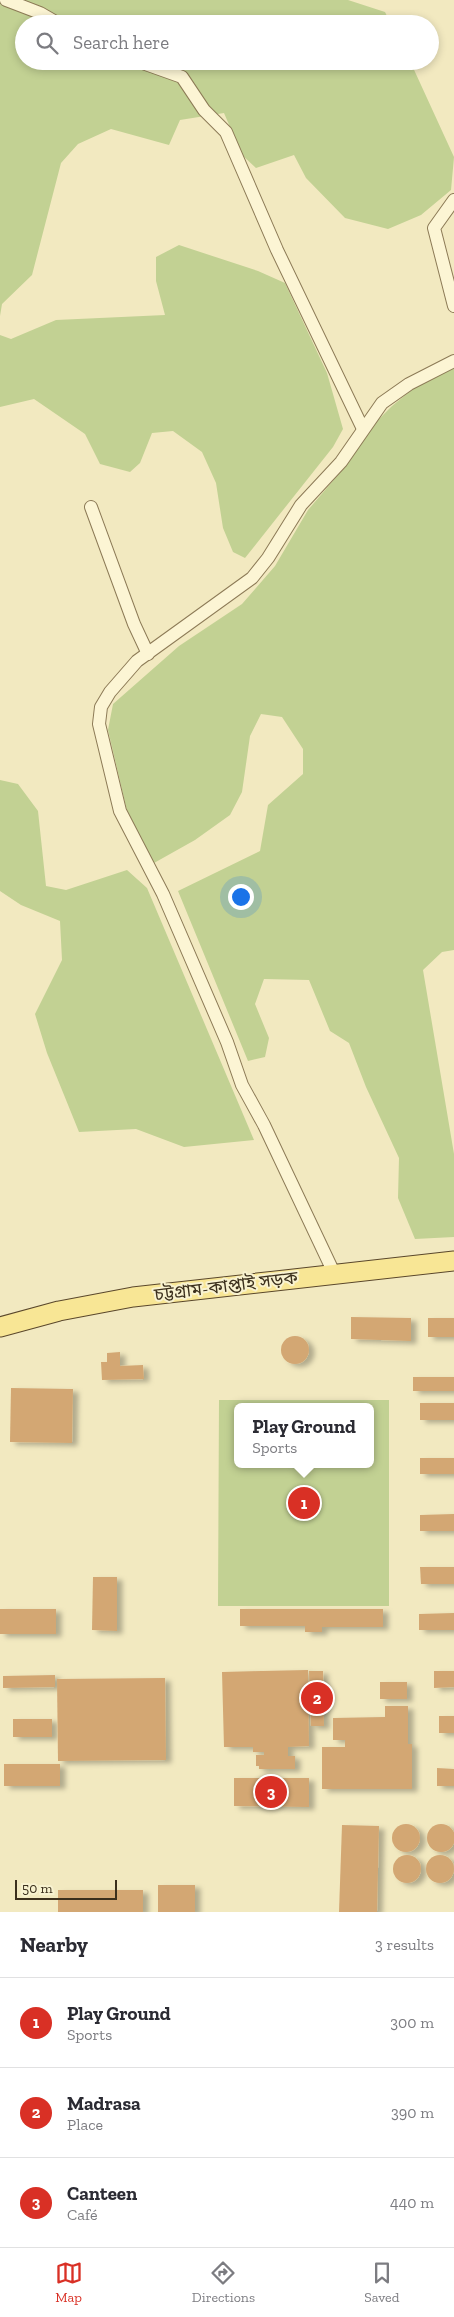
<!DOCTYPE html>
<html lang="en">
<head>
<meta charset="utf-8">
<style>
  :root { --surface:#fff; --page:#f2f2f3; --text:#2b2b33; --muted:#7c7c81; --line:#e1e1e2; --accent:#d93025 }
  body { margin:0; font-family:"Zilla Slab","Noto Sans Bengali",serif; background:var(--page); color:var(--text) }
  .scale { position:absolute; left:15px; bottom:12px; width:102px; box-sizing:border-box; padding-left:5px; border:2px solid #3b2f1c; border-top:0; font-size:14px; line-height:18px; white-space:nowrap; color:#3b2f1c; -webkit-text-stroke:4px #f8f2d0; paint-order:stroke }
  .you { position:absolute; left:240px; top:896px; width:18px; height:18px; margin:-12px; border:4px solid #fff; border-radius:50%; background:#1a73e8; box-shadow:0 0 0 8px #1a73e833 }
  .badge { display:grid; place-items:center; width:32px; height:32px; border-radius:50%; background:var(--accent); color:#fff; font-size:16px; font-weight:700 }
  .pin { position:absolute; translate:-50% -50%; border:2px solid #fff; box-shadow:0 1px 5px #0006 }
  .popup { position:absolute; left:234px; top:1403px; width:140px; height:65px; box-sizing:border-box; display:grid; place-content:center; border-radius:8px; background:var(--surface); filter:drop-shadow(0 1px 4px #0005); font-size:16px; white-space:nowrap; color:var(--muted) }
  .popup b { font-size:19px; color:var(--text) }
  .popup::after { content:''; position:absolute; left:50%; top:100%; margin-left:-10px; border:10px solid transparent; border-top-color:var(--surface) }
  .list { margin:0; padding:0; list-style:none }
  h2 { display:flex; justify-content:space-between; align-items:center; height:65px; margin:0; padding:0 20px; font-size:21px }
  h2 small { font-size:16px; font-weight:400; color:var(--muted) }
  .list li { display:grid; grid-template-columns:32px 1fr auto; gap:15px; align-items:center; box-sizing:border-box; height:90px; padding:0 20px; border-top:1px solid var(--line) }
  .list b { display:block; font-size:19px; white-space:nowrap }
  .list p { margin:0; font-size:16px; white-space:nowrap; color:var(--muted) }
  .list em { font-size:16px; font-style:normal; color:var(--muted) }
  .icon { flex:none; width:28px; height:28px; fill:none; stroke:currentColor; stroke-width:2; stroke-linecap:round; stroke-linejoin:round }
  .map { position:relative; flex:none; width:454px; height:1912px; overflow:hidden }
  .search { position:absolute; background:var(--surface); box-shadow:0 2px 8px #0003; left:15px; right:15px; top:15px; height:55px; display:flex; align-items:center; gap:12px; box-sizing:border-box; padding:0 18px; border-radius:28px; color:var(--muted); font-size:19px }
  .sheet { height:335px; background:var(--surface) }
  nav { display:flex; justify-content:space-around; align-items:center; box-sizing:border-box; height:70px; border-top:1px solid var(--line); background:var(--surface); font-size:14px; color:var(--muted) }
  nav a { display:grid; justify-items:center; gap:2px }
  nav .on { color:var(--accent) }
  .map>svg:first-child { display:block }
  .green { fill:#c2d193; fill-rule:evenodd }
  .building { fill:#d3a773; filter:url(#shadow) }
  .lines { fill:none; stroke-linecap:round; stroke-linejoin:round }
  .minor-casing { stroke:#8c7a56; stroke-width:14 }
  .primary-casing { stroke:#5a472b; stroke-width:21 }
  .minor { stroke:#fcf5d4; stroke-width:12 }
  .primary { stroke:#f8e695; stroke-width:19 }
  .labels { text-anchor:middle; stroke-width:4; stroke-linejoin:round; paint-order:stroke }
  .street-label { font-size:18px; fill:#3b2f1c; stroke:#f8f2d0 }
</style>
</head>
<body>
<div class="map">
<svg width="454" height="1912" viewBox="0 0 454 1912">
  <defs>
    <filter id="shadow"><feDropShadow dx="5.5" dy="3" stdDeviation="2.5" flood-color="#0004"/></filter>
  </defs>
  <rect width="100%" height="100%" fill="#f2e9c0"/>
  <g class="green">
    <path d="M0,0h348l37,12 6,12h-367v37h386l44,96 -3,33 -30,25 -33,14 -43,-11 -39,-40 -12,-23 -38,13 -14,-13 -18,-42 -44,7 -11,25 -58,-16 -33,15 -17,19 -29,112 -30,29 -2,12z"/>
    <path d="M179,245l79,26 27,12 42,90 16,56 -10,18 -88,111 -12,-6 -10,-24 -7,-45 -14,-31 -29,-21 -21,2 -12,30 -10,9 -30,-8 -15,-30 -51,-35 -34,8v-72l11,4 45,-19 109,-5 -9,-34v-24z"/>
    <path d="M454,367v583l-12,2 -19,18 31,184v83l-39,2 -17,-41 1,-40 -33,-71 -17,-44 -19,-12 -21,-51 -45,-1 -9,25 14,34 -4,19 -17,4 -70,-170 82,-40 8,-46 35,-31v-25l-21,-32 -21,-3 -11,22 -8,56 -12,23 -35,25 -41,23 -27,-52 -19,-81 5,-26 66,-58 63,-42 33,-38 33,-56 35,-41 27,-41 22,-22 22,-18z"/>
    <path d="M0,780l18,4 20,27 8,75 20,4 61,-20 20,18 107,252 -70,7 -48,-18 -57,3 -32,-79 -12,-39 27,-54 -2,-39 -39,-16 -21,-14z"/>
    <path d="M219,1400h170v206h-171zM238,1407h132v57h-132z"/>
  </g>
  <g class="building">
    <path d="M351,1317l60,1v23l-60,-2z"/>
    <rect x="428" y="1318" width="26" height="19"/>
    <circle cx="295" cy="1350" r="14"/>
    <path d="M120,1352v14l23,-1 1,14 -42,1 -1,-18h6v-9z"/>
    <rect x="413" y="1377" width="41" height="14"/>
    <path d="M11,1388l62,1 -1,54 -62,-1z"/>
    <rect x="420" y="1403" width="34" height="17"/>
    <rect x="420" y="1458" width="34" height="16"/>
    <path d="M454,1514v17h-34v-16z"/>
    <path d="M420,1567h34v17h-33z"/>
    <path d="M93,1577h24v54l-25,-1z"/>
    <rect x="0" y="1609" width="56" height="25"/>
    <path d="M240,1609h143v18h-61v5h-17v-6h-65z"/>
    <path d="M454,1613v17h-35v-16z"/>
    <path d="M308,1670l1,76 -21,1v9h7v13h-36v-3h-3v-11h8v-3h-11v-5h-29l-2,-75z"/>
    <path d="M309,1671h14l1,55h-13z"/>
    <path d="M434,1671h20v16l-20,1z"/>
    <path d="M55,1675v12l-52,1v-12z"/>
    <path d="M165,1678l1,82 -108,1 -1,-82z"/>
    <rect x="380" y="1682" width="27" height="17"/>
    <path d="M385,1706h23v38h4v45h-90v-42h23v-7h-12v-22l52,-1z"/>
    <rect x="439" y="1716" width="15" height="17"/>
    <rect x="13" y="1719" width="39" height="18"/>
    <rect x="4" y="1764" width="56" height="22"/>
    <path d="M437,1768l17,1v17h-17z"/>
    <path d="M234,1778h75v29l-75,-1z"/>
    <circle cx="406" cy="1838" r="14"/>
    <circle cx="441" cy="1838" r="14"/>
    <path d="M342,1825l37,1 -2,86h-38z"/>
    <circle cx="407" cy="1869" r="14"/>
    <circle cx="440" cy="1869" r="14"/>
    <rect x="158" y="1885" width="37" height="27"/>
    <rect x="58" y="1890" width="85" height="22"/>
  </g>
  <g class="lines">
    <g class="minor-casing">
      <g id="minor">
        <path d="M6,0l34,13 19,11"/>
        <path d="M137,61l45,16 22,33 22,22 51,118 86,179"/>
        <path d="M454,200l-20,28 20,78"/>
        <path d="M91,507l43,117 14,30"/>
        <path d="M334,1273l-70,-148 -22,-40 -15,-43 -64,-148 -43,-83 -21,-87 2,-17 9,-15 27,-31 115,-83 16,-20 33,-53 40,-43 41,-59 27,-19 45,-23"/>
      </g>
    </g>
    <g class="primary-casing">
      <path id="primary" d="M0,1327l59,-16 74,-14 321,-36"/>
    </g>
    <use href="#minor" class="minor"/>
    <use href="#primary" class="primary"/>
  </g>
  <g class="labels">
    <g class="street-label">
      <text transform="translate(226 1286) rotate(-7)" y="6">চট্টগ্রাম-কাপ্তাই সড়ক</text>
    </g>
  </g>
</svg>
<div class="scale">50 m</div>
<div class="you"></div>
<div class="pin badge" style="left:304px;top:1503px">1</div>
<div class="popup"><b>Play Ground</b>Sports</div>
<div class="pin badge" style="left:317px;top:1698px">2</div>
<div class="pin badge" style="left:271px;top:1792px">3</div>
<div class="search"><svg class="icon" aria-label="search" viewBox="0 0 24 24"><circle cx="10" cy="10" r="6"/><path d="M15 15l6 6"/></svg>Search here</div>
</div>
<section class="sheet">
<h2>Nearby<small>3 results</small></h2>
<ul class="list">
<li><span class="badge">1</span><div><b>Play Ground</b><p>Sports</p></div><em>300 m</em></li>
<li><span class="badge">2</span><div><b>Madrasa</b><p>Place</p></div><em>390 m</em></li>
<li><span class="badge">3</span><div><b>Canteen</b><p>Café</p></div><em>440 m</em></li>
</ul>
</section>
<nav>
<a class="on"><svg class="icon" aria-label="map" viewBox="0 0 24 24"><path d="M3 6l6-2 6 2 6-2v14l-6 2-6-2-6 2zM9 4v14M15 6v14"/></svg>Map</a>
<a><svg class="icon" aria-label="directions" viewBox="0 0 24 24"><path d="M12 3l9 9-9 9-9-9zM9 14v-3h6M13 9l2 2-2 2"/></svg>Directions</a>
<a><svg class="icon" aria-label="saved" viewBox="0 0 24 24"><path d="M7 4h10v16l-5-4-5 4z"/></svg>Saved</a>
</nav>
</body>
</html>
